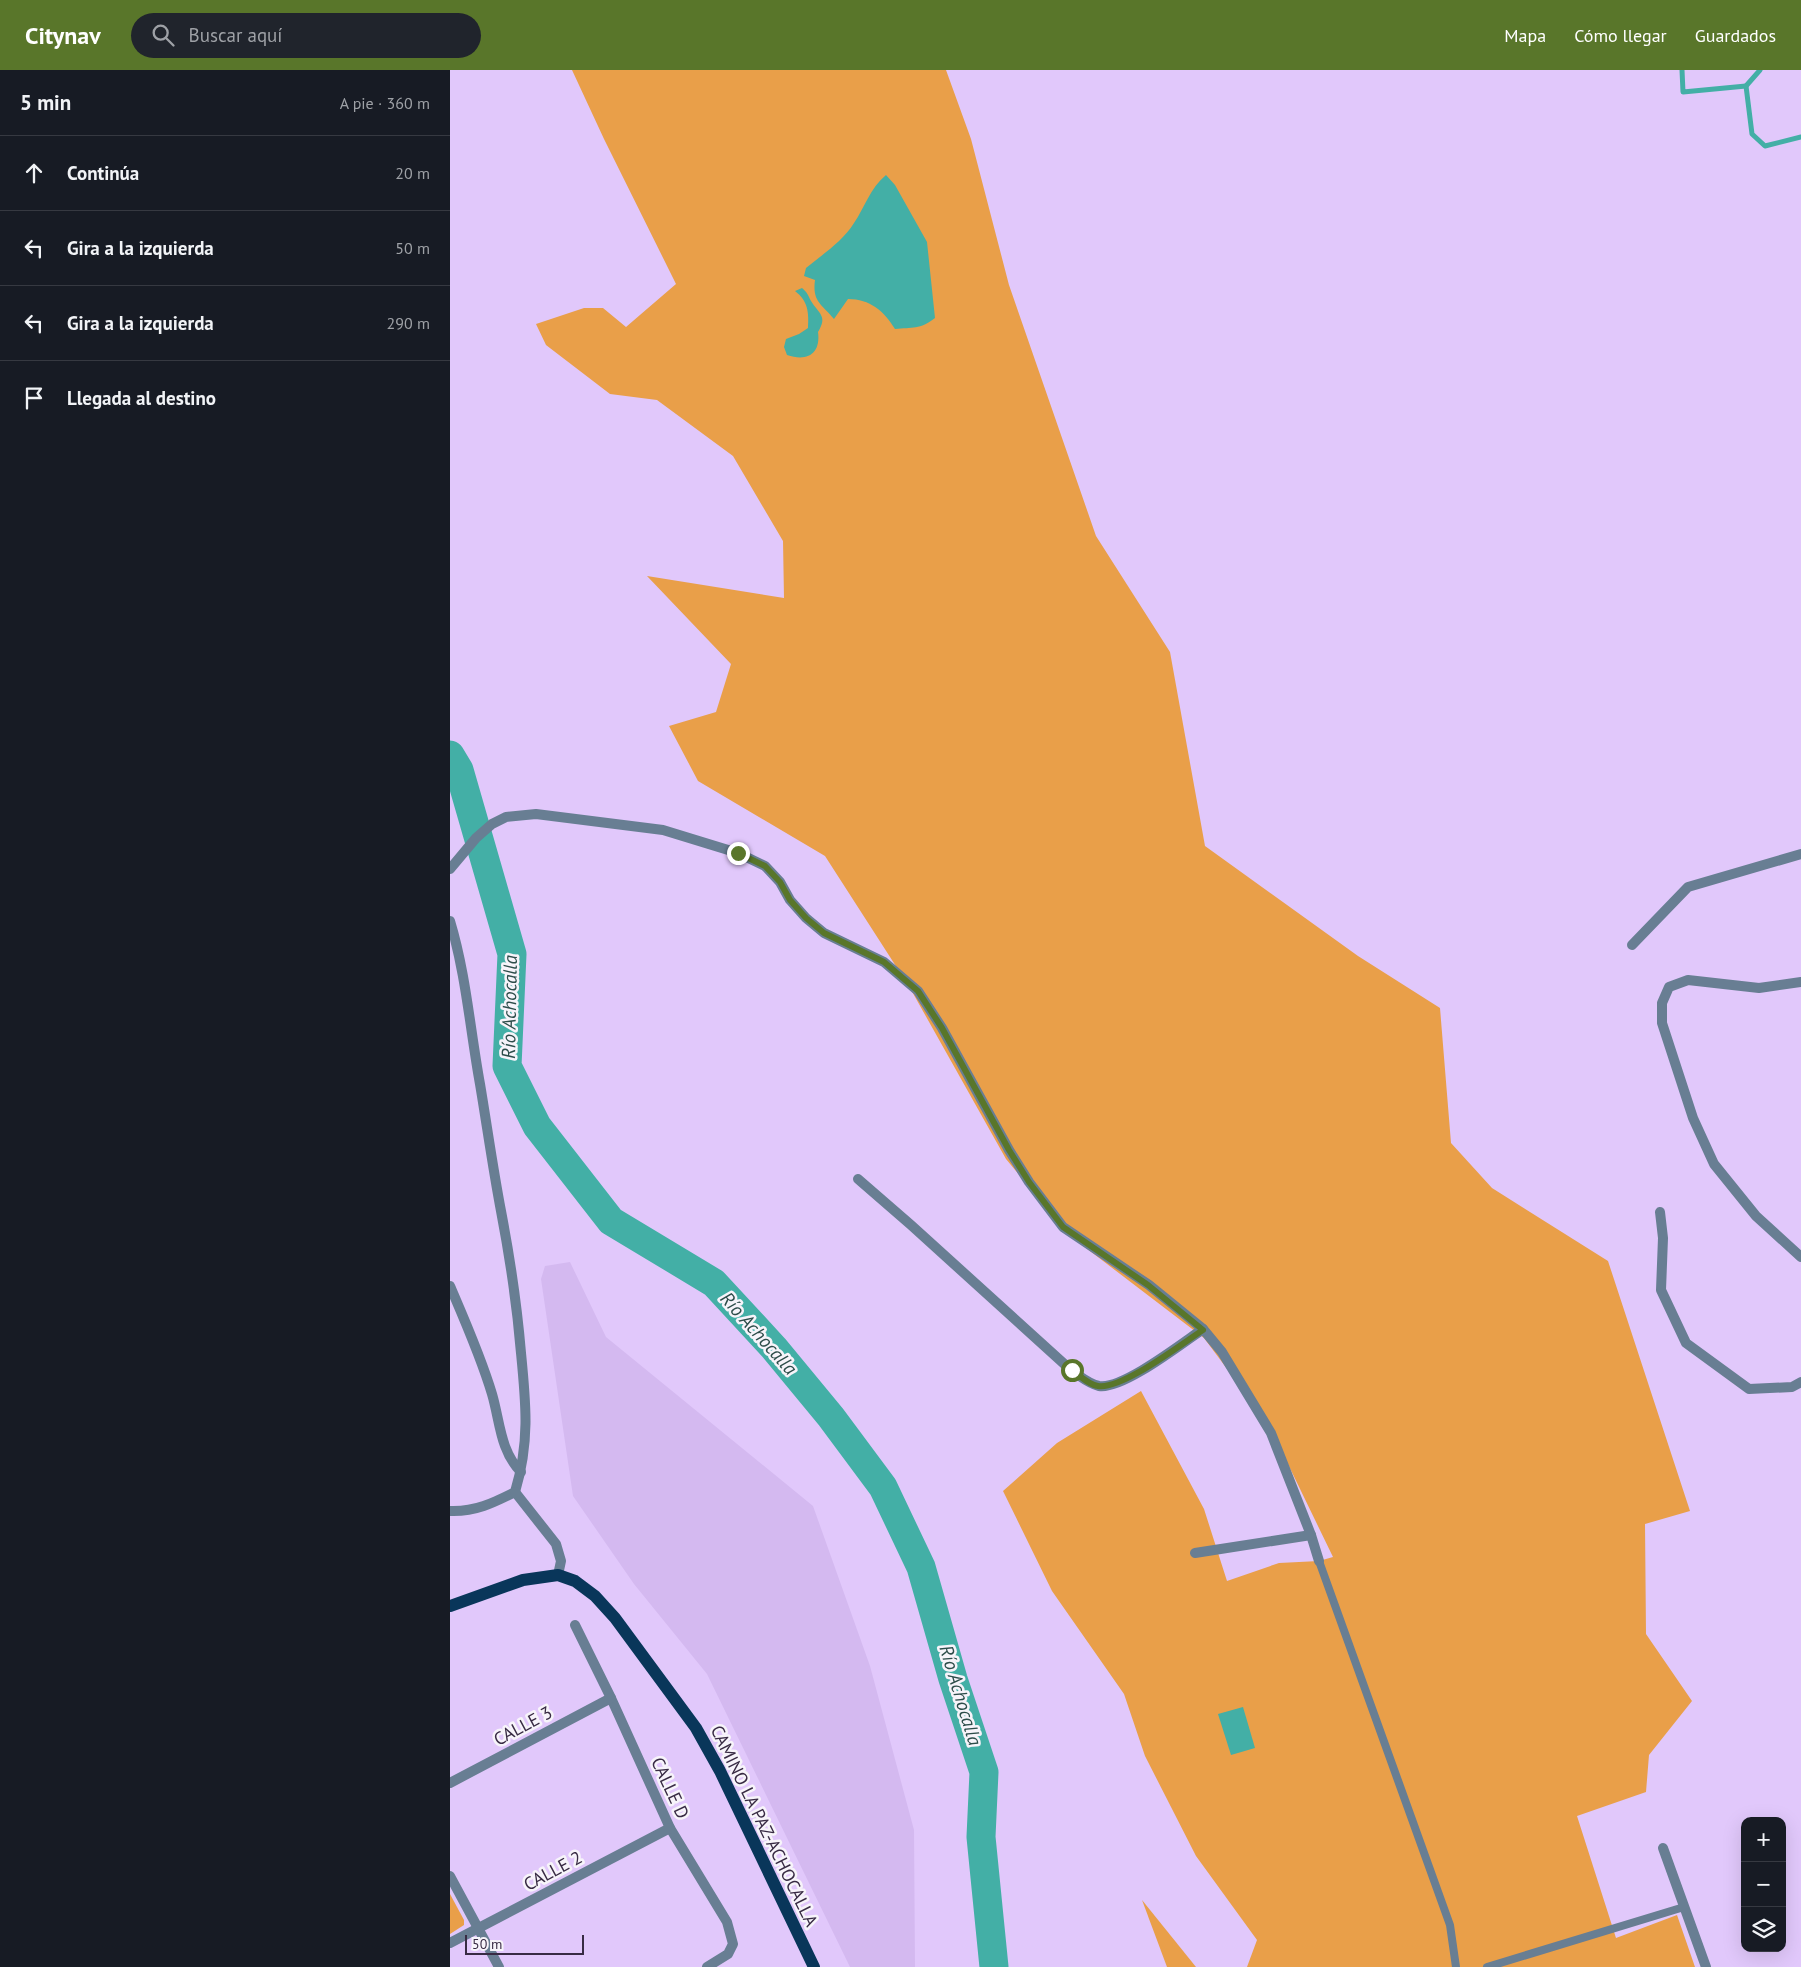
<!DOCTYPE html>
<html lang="es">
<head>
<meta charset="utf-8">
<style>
  :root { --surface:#171b24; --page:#20242c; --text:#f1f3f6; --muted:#9ea1a6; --line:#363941; --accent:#59762a }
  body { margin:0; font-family:"PT Sans",sans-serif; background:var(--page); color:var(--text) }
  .controls { position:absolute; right:15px; bottom:15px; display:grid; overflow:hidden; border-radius:10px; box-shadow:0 5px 20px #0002 }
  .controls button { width:45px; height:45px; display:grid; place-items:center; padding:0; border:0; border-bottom:1px solid var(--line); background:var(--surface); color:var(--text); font:25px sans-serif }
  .scale { position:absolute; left:15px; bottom:12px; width:119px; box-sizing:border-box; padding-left:5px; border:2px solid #382b44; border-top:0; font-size:14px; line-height:18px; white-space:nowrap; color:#382b44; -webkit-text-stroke:4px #f7f4fa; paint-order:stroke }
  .stop { position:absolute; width:15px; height:15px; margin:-11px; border:4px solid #59762a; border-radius:50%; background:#fff }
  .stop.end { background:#59762a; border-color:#fff; box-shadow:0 1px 5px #0008 }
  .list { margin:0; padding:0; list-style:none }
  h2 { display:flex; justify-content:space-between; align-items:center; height:65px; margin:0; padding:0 20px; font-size:21px }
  h2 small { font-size:16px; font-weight:400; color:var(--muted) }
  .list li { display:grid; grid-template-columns:32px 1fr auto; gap:15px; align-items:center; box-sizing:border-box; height:75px; padding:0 20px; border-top:1px solid var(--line) }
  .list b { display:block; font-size:19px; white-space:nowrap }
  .list em { font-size:16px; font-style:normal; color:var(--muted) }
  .icon { flex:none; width:28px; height:28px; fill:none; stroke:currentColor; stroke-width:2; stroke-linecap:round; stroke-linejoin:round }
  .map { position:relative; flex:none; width:1351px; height:1897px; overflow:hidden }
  header { display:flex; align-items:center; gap:30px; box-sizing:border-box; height:70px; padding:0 25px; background:var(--accent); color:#fff }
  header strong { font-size:24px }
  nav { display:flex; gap:28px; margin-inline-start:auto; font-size:18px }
  .search { width:350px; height:45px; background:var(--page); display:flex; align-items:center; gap:12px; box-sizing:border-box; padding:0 18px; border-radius:28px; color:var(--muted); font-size:19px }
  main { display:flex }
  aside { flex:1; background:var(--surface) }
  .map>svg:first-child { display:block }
  .built { fill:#d4b9f0 }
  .green { fill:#e99f49 }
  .water { fill:#43afa6 }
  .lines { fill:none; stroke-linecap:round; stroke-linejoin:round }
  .stream { stroke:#43afa6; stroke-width:5 }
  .river { stroke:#43afa6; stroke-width:29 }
  .service { stroke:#687e93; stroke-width:8 }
  .minor { stroke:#687e93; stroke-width:10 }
  .primary { stroke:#09365a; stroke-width:12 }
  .route { stroke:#59762a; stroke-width:6 }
  .labels { text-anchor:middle; stroke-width:5; stroke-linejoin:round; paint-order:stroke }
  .street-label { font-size:18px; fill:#382b44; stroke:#f7f4fa }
  .water-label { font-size:19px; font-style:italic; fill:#2d4d4a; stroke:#f7f4fa }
</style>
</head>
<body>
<header>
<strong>Citynav</strong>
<div class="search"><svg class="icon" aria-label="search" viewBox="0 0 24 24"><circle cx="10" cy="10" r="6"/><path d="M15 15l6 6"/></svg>Buscar aquí</div>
<nav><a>Mapa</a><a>Cómo llegar</a><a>Guardados</a></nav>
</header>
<main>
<aside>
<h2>5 min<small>A pie · 360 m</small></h2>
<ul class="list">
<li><svg class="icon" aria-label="ahead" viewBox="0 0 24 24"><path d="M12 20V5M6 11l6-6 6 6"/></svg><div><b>Continúa</b></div><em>20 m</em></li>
<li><svg class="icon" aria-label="left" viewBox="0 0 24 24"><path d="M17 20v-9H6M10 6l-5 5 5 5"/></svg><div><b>Gira a la izquierda</b></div><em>50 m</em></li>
<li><svg class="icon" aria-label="left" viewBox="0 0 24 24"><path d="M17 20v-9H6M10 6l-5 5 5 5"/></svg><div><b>Gira a la izquierda</b></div><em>290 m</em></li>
<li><svg class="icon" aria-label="arrive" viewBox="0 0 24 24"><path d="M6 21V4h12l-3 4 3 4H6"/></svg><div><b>Llegada al destino</b></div></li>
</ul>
</aside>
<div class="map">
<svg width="1351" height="1897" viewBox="0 0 1351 1897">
  <rect width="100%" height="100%" fill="#e1c8fb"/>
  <path class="built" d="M120,1192l36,75 207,169 57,160 44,164 1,137h-65l-143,-293 -73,-90 -61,-88 -32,-217 4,-13z"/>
  <g class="green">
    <path d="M122,0h374l25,69 38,146 87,251 74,116 35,194 153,110 82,52 11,135 41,45 116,73 82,250 -45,13 1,110 46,67 -43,54 -3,37 -69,24 39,122 61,-23 18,52h-448l10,-27 -61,-84 -51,-100 -21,-62 -72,-103 -49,-100 54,-48 84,-52 63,118 23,72 52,-18 40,-2 14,-4 -64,-132 -65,-87 -135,-103 -63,-76 -96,-171 -85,-132 -127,-75 -29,-55 47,-14 15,-48 -84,-88 137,22 -1,-57 -50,-85 -76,-56 -47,-6 -64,-49 -10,-21 48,-16h19l23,19 50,-43 -72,-145z"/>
    <path d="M0,1824l14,26v5l-14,9z"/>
    <path d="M692,1830l54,67h-29z"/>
  </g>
  <g class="water">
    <path d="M436,105l9,10 32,57 8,76c-15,12 -23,9 -40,11 -11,-18 -25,-30 -47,-30l-14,20c-12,-15 -22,-17 -19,-39l-11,-4 2,-8c17,-14 36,-26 48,-45 11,-16 16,-35 32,-48z"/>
    <path d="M352,218c5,4 6,7 9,13 8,13 17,15 7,31 3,22 -11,30 -31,23l-3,-8 2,-8 13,-5 9,-6c1,-16 0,-27 -13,-37z"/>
    <path d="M793,1637l12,41 -24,7 -13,-41z"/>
  </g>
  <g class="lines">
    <g class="stream">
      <path d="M1232,0l1,22 63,-6 6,48 13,12 36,-9"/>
      <path d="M1296,16l14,-16"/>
    </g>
    <path class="river" d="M0,685l9,15 53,184 -5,112 30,60 74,95 103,62 60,65 57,69 52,70 38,80 32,112 31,93 -3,65 13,130"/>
    <g class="service">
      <path d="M869,1491l131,364 6,42"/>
      <path d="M1037,1897l197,-60"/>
    </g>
    <g class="minor">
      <path d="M0,799l26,-31 16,-14 14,-7 30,-3 127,16 75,23 27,13 15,16 10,18 16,18 18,15 60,29 34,29 24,37 67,122 20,32 34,45 86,58 54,44 19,23 49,81 40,102 8,26"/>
      <path d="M0,851c16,53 20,108 30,163 7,42 13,85 21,127 9,47 16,94 20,142 5,51 9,89 -6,139 -22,11 -40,20 -65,19"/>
      <path d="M1182,875l56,-58 113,-33"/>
      <path d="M1351,912l-42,6 -71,-8 -19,7 -7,16v20l31,95 21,46 42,52 45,41"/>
      <path d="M408,1109l53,46 161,146c8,5 17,13 27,15 23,4 82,-42 104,-57"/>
      <path d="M1210,1142l3,26 -2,52 25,53 63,46 43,-2 9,-5"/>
      <path d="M0,1216c15,35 31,71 42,108 8,27 8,57 29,78"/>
      <path d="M65,1422l41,52 5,17 -3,14"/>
      <path d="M745,1483l116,-18"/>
      <path d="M125,1555l36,73 59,130 57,94 6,22 -5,10 -21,13"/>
      <path d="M0,1713l161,-85"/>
      <path d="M1213,1778l43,119"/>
      <path d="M0,1806l49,91"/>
      <path d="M0,1873l220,-115"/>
    </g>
    <path class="primary" d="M0,1536l73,-26 35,-5 17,6 20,15 20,22 81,110 24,43 94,196"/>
  </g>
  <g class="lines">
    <path class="route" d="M288,783l27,13 15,16 10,18 16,18 18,15 60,29 34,29 24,37 67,122 20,32 34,45 85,58 55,45c-22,14 -81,60 -105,56 -9,-1 -18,-10 -26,-16"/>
  </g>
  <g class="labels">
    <g class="street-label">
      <text transform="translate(73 1656) rotate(-28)" y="6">CALLE 3</text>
      <text transform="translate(220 1718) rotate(65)" y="6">CALLE D</text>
      <text transform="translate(314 1756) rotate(64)" y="6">CAMINO LA PAZ-ACHOCALLA</text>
      <text transform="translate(103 1801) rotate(-28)" y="6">CALLE 2</text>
    </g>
    <g class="water-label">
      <text transform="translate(59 937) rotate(-89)" y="7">Río Achocalla</text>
      <text transform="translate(309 1263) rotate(48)" y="7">Río Achocalla</text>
      <text transform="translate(511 1625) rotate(73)" y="7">Río Achocalla</text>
    </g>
  </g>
</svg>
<div class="controls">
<button>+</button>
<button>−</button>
<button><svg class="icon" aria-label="layers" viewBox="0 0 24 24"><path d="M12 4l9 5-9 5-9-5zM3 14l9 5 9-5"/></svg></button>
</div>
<div class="scale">50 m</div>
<div class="stop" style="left:622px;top:1300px"></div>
<div class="stop end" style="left:288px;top:783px"></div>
</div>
</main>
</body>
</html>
